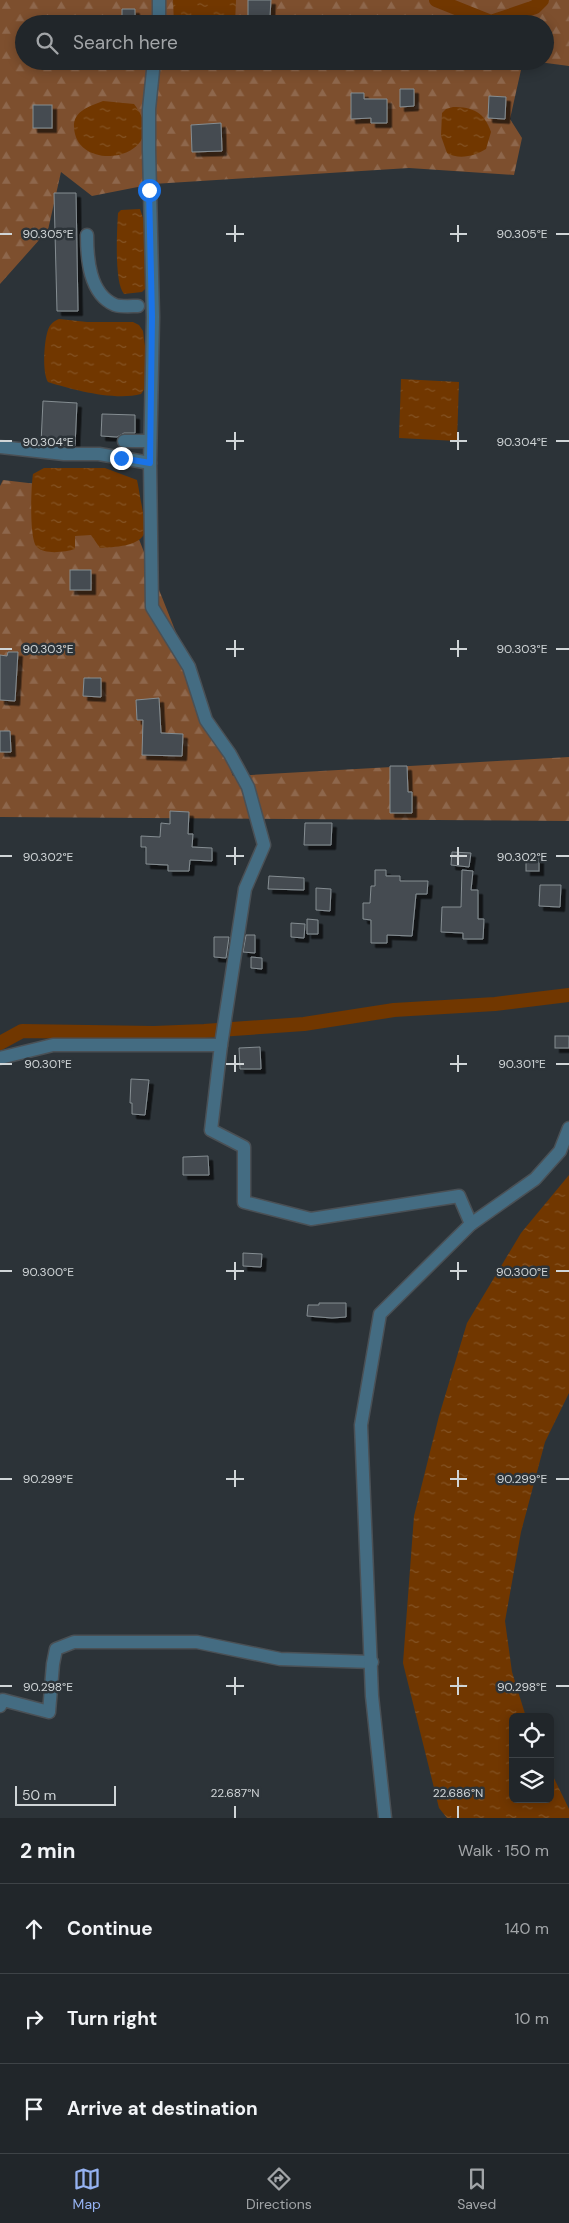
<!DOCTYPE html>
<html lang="en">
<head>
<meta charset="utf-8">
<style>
  :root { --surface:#21262a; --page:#2d3236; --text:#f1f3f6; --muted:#a2a5a8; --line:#3e4347; --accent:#95b2f1 }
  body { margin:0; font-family:"DM Sans",sans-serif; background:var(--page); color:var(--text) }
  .controls { position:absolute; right:15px; bottom:15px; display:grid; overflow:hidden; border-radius:8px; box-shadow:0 2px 12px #0003 }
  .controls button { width:45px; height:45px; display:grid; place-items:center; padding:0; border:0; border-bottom:1px solid var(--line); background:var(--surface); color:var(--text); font:25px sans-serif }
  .scale { position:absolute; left:15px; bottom:12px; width:101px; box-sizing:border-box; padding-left:5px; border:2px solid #d0d5d7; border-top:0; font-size:14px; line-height:18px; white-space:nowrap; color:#d0d5d7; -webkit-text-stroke:4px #2c3338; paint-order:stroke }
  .stop { position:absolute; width:15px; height:15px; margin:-11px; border:4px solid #1a73e8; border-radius:50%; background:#fff }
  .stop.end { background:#1a73e8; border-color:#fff; box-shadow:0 1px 5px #0008 }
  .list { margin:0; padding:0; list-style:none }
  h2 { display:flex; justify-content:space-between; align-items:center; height:65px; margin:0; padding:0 20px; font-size:21px }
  h2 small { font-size:16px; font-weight:400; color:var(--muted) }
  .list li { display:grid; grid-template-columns:32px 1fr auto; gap:15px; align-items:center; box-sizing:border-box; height:90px; padding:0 20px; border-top:1px solid var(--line) }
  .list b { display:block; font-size:19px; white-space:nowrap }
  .list em { font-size:16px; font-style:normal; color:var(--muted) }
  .icon { flex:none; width:28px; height:28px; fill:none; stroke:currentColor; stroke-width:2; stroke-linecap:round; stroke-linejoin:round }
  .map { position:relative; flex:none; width:569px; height:1818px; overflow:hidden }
  .search { position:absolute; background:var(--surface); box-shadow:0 2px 12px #0003; left:15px; right:15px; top:15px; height:55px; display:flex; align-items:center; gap:12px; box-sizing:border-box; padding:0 18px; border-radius:28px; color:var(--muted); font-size:19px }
  .sheet { height:335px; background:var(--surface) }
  nav { display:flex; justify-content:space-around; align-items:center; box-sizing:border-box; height:70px; border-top:1px solid var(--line); background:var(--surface); font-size:14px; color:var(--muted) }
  nav a { display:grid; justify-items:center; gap:2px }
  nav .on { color:var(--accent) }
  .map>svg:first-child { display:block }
  .forest { fill:url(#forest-firs) }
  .water { fill:url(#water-ripples) }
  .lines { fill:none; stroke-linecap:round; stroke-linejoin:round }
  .canal { stroke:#713700; stroke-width:14 }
  .building { fill:#454c51; stroke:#858d92; filter:url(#shadow) }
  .minor-casing { stroke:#4a5055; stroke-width:15 }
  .minor { stroke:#446c82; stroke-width:12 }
  .route { stroke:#1a73e8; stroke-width:6 }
  .ticks { fill:none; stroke:#d0d5d7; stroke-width:2 }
  .ticks-label { font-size:12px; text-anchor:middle; fill:#d0d5d7; stroke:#2c3338; stroke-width:5; stroke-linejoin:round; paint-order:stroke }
</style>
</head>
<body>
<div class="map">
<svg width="569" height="1818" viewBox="0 0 569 1818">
  <defs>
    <pattern id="forest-firs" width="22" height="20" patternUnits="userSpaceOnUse" patternTransform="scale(1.25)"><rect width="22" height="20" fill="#7d4f2e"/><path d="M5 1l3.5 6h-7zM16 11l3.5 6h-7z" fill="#8e674c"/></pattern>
    <pattern id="water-ripples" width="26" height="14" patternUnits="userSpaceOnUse" patternTransform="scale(1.25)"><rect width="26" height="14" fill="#713700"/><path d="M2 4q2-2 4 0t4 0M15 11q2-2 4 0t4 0" fill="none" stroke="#845324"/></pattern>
    <filter id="shadow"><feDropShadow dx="4.5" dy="4.5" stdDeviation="0" flood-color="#0009"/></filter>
  </defs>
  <rect width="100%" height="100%" fill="#2c3338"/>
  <g class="forest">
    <path d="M0,0h569v66l-38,-5h14v-37h-521v37h499l-13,58 12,19 -8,37 -105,-7 -256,16 -61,12 -31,-24 -13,58 -48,54z"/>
    <path d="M3,480l118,14 112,282 336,-19v64l-569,-4v-331z"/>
  </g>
  <g class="water">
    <path d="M173,0h63l-1,24h-61z"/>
    <path d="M103,101l31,3c42,54 -58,73 -60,23 -1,-16 16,-21 29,-26z"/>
    <path d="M453,107c20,0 31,5 38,25l-5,17c-11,7 -27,11 -39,4l-6,-17 1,-23 4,-4z"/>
    <path d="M140,209l4,12 1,68 -3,3 -18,2c-10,-11 -7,-65 -6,-81l3,-3z"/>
    <path d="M59,319l28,3h46l6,3 4,6 3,23v33l-5,7c-26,7 -68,-4 -93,-12 -6,-10 -4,-41 0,-52 2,-6 6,-9 11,-11z"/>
    <path d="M401,379l58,3 -2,59 -58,-3z"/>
    <path d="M44,468h61l32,12c2,9 3,18 5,27 1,7 4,16 3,24 -3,16 -33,16 -45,17l-9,-13 -16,1v13c-10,3 -30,6 -38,-2 -8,-7 -6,-61 -4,-73z"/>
    <path d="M569,1175v218l-24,49 -24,90 -16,89 7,51 14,45h-13v82h37v-29l19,39v9h-122l-8,-10 -36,-145 11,-147 25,-100 28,-93 54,-90z"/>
  </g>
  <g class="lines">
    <g class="canal">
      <path d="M436,0l55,22 44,-15 7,-7"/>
      <path d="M0,1043l22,-12 132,2 50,-2 100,-7 90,-14 101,-6 74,-9"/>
    </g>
  </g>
  <g class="building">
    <path d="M248,0h23l-1,16h-22z"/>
    <path d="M122,9h13v14l-13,1z"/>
    <path d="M400,89h14v17l-14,1z"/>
    <path d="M351,93h13v6h23v24h-16v-5l-20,1z"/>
    <path d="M489,96l17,1 -1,22 -17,-1z"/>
    <rect x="33" y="105" width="19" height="23"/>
    <path d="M221,123l1,28 -30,1 -1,-27z"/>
    <path d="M54,193h22l2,118h-21z"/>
    <path d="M43,401l34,2 -2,43 -34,-3z"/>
    <path d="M102,414l33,1v18h-11l-7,4 -16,-1z"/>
    <rect x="70" y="570" width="21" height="20"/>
    <path d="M8,652h10l-3,49 -15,-1v-45l7,1z"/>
    <path d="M84,678h17v19l-18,-1z"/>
    <path d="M159,698l2,35 22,1 -1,22 -40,-1 1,-35h-6l-1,-20z"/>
    <path d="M0,731h10l1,21h-11z"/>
    <path d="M390,766h17l1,26h4v21h-22z"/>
    <path d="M170,811l19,1 -1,22h5l-1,13 20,1v13l-22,-1 -1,11h-21v-6l-22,-1v-17h-5v-11l19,1 1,-14 9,1z"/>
    <path d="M305,823h27l-1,22h-27z"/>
    <path d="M452,852l19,1 -2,14 -18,-2z"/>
    <rect x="526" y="857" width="13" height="14"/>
    <path d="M375,870h11v6h14v5h28l-1,13h-11l-4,42 -25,-1v8h-16v-23l-8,-1v-16h7l1,-17h4z"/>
    <path d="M462,870l11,1 -2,19h7v29h6l-1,20h-20v-6l-22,-1 1,-25h19z"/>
    <path d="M269,876l35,2v12l-36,-1z"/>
    <path d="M540,885h21l-1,22 -21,-1z"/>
    <path d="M316,888l15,1 -1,22 -14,-1z"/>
    <path d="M307,919l11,1v14h-11z"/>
    <path d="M291,923l14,1 -1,14 -13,-1z"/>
    <path d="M246,935h9v18l-12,-1z"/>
    <path d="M214,937h15l-3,21 -12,-1z"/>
    <path d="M251,957l11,1v11l-11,-1z"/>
    <rect x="555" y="1036" width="14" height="12"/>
    <path d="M260,1047l1,22h-21l-1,-21z"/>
    <path d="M131,1079l18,1 -4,35 -13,-1v-11h-2z"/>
    <path d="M208,1156l1,19h-26v-18z"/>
    <path d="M243,1253l19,1 -1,13 -18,-1z"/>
    <path d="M319,1303h27v14l-14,1 -25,-2 1,-11h11z"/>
  </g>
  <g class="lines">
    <g class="minor-casing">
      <g id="minor">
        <path d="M159,24v-24"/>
        <path d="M154,61l-5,48v41l4,167 -3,146 2,144 37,60 17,53 24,34 18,33 16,58 -19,44 -24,156"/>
        <path d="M87,235c0,23 2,59 28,70 6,2 17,1 23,1"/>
        <path d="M124,441h26"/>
        <path d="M0,447l64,7h35l51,9"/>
        <path d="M0,1058l53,-13h168l-10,85 33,17v55l67,17 148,-23 12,28"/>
        <path d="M0,1706l3,-6 46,12 4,-48 3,-15 18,-7h123l83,17 92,3"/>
        <path d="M385,1818l-13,-122 -11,-271 19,-111 91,-90 64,-45 25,-28 9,-23"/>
      </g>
    </g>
    <use href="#minor" class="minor"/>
  </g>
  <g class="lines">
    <path class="route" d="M121,458l29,5 2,-146 -3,-127"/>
  </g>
  <path class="ticks" d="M235,225v17M458,225v17M0,234h12M226,234h18M450,234h17M556,234h13M235,432v18M458,432v18M0,441h12M226,441h18M450,441h17M556,441h13M235,640v17M458,640v17M0,649h12M226,649h18M450,649h17M556,649h13M235,847v18M458,847v18M0,856h12M226,856h18M450,856h17M556,856h13M235,1055v17M458,1055v17M0,1064h12M226,1064h18M450,1064h17M556,1064h13M235,1262v18M458,1262v18M0,1271h12M226,1271h18M450,1271h17M556,1271h13M235,1470v17M458,1470v17M0,1479h12M226,1479h18M450,1479h17M556,1479h13M235,1677v18M458,1677v18M0,1686h12M226,1686h18M450,1686h17M556,1686h13M235,1806v12M458,1806v12"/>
  <g class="ticks-label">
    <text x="522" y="238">90.305°E</text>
    <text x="48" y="238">90.305°E</text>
    <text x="522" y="446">90.304°E</text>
    <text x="48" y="446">90.304°E</text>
    <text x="522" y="653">90.303°E</text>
    <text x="48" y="653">90.303°E</text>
    <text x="48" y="861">90.302°E</text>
    <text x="522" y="861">90.302°E</text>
    <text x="522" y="1068">90.301°E</text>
    <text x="48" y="1068">90.301°E</text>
    <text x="522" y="1276">90.300°E</text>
    <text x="48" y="1276">90.300°E</text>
    <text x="522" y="1483">90.299°E</text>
    <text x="48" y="1483">90.299°E</text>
    <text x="48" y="1691">90.298°E</text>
    <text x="522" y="1691">90.298°E</text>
    <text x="235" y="1797">22.687°N</text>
    <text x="458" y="1797">22.686°N</text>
  </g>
</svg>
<div class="controls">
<button><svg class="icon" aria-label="locate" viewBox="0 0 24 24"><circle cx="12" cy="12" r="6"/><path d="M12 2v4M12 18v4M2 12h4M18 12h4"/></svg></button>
<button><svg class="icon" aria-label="layers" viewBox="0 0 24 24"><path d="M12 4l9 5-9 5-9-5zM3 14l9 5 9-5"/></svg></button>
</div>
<div class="scale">50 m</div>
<div class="stop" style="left:149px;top:190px"></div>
<div class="stop end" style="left:121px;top:458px"></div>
<div class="search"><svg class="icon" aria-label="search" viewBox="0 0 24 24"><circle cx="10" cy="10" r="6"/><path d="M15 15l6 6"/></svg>Search here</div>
</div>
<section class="sheet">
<h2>2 min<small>Walk · 150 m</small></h2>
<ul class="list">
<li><svg class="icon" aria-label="ahead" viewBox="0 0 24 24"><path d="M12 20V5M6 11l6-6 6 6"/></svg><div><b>Continue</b></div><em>140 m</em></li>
<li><svg class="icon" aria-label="right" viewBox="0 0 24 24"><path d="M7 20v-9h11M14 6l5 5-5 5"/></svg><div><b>Turn right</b></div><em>10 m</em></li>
<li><svg class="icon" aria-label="arrive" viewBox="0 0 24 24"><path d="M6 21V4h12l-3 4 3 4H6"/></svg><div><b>Arrive at destination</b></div></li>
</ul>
</section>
<nav>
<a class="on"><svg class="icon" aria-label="map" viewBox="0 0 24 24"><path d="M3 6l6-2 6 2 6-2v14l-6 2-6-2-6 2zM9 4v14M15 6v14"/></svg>Map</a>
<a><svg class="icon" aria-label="directions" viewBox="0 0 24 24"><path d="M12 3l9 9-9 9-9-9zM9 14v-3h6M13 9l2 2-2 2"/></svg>Directions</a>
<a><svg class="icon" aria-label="saved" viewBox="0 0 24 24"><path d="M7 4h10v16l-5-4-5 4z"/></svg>Saved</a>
</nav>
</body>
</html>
